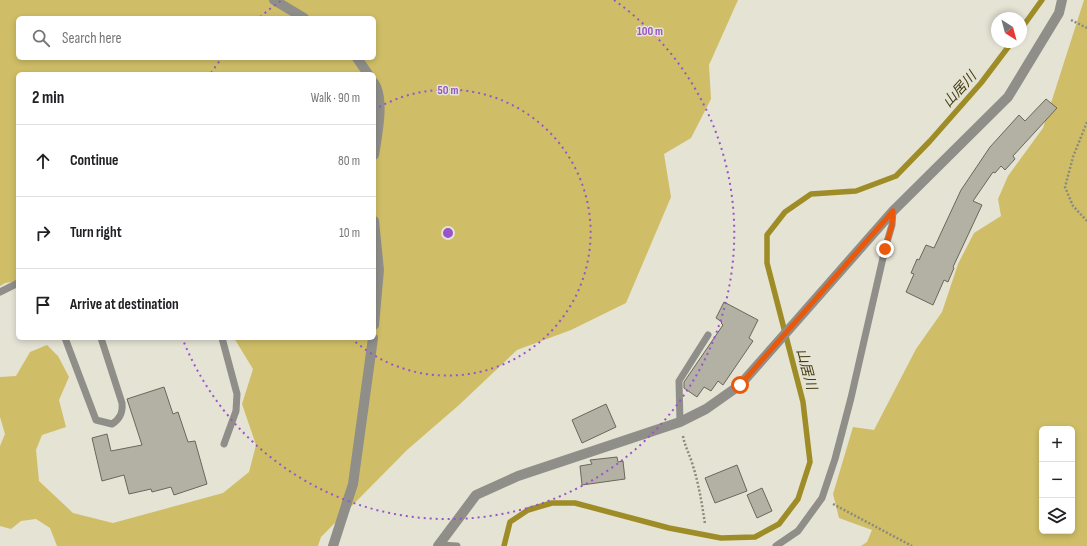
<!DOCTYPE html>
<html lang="en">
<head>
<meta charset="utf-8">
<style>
  :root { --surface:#fff; --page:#f2f2f2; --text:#202124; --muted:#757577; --line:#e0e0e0 }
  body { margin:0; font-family:"Sofia Sans Condensed","Noto Sans JP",sans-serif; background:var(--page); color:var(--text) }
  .controls { position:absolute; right:12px; bottom:12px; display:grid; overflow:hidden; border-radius:6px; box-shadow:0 2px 6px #0003 }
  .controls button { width:36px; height:36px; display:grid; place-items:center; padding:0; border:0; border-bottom:1px solid var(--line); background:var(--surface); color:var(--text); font:20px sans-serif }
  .compass { position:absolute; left:991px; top:12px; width:36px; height:36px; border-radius:50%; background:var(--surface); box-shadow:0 2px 6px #0003; rotate:144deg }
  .stop { position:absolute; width:12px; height:12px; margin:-9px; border:3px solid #ea580c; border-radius:50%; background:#fff }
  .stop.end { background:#ea580c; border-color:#fff; box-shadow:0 1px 4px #0008 }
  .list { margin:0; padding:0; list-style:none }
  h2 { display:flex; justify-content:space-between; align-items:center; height:52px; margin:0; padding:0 16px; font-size:17px }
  h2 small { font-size:13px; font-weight:400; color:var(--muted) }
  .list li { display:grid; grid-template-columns:26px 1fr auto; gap:12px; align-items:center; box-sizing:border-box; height:72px; padding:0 16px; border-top:1px solid var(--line) }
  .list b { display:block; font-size:15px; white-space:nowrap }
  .list em { font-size:13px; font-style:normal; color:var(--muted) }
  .icon { flex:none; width:22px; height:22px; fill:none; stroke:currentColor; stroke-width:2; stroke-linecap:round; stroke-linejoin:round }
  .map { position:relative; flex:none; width:1087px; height:546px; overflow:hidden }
  .search { position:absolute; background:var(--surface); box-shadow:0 2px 6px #0003; left:16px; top:16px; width:360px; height:44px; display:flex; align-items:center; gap:10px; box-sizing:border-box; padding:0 14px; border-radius:6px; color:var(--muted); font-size:15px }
  .panel { position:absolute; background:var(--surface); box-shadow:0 2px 6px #0003; left:16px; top:72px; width:360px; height:268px; border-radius:6px }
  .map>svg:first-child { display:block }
  .green { fill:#cfbe67; fill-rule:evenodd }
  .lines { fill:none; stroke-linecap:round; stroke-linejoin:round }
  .stream { stroke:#9e8c27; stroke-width:5.5 }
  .building { fill:#b3b1a3; stroke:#6a675b }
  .path { stroke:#8b8a7f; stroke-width:2.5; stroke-dasharray:2 2; stroke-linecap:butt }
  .service { stroke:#8f8e88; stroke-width:7 }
  .minor { stroke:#8f8e88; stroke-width:10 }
  .route { stroke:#ea580c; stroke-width:5 }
  .ring { fill:none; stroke:#9854c9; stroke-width:2; stroke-dasharray:2 4 }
  .labels { text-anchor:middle; stroke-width:3; stroke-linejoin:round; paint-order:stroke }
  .water-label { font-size:14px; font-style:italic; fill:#453d14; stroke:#e5e3d4 }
  .centre { fill:#9854c9; stroke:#e5e3d4; stroke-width:2 }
  .ring-label { font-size:12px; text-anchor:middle; font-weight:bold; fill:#9854c9; stroke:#e5e3d4; stroke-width:3; stroke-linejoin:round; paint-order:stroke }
</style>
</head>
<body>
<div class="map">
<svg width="1087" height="546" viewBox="0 0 1087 546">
  <rect width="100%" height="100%" fill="#e5e3d4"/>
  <g class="green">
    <path d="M0,0h738l-29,65 2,34 -20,39 -27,16 7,43 -45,106 -55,27 -54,20 -58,55 -52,45 -86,87 -3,9h-261l-7,-18 -14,-9 -15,2 -10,8 -11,-3v-80l5,-12 -5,-17v-40l16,-1 14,-24 17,-7 11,11 11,21 -10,23 7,27 -24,8 -6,15 3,31 34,32 40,10 110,-30 26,-21 7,-27 -14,-41 11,-35 -19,-31h140v-264h-356v207l-13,2 -5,3zM18,18h356v40h-356z"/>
    <path d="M1084,0h3v546h-226l6,-4 5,-12 -33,-12 -6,-24 20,-67 21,3 42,-81 26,-37 16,-48 16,-31 27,-17 -3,-17 10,-23 35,-48zM1042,429h30v102h-30z"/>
  </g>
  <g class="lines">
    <g class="stream">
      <path d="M1021,29l21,-29"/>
      <path d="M504,546l6,-24 18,-12 24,-7h23l94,25 52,10 34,-1 24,-13 19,-25 12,-37 -7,-60 -36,-139v-28l18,-23 26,-18 45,-3 40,-15 34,-35 51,-58 31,-41"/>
    </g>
  </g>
  <g class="building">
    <path d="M1046,99l11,9 -44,48 2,3 -10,11 -4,-4 -6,7 -2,-1 -20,29 9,4 -29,62 1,1 -6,14 -4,-2 -11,25 -27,-13 8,-18 -3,-1 6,-14 2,1 7,-15 8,3 27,-58 29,-43 29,-32 6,6z"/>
    <path d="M724,302l34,18 -9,18 4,3 -30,44 -5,-4 -7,10 -7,-4 -7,10 -13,-9v-6l39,-57 -2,-2 1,-1 -6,-4z"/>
    <path d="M164,387l9,27 5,-2 10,30 7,-1 12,43 -33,11 -3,-8 -19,5 -1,-3 -22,5 -5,-19 -22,6 -10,-43 15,-4 4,17 31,-6 -15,-46z"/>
    <path d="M606,404l10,23 -34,16 -10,-23z"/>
    <path d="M617,457l1,5 5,-1 2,18 -43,6 -2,-19 12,-2 -2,-4z"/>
    <path d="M737,465l10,26 -32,12 -10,-25z"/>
    <path d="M762,488l10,23 -15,7 -10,-23z"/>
  </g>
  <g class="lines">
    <g class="path">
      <path d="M1071,20l16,8"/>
      <path d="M1087,122l-14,35 -8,30 8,19 14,15"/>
      <path d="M683,436c2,11 7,19 10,30 6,19 9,38 12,58"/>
      <path d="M833,504l79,42"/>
    </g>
    <g class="service">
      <path d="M0,292l18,-9"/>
      <path d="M65,338l31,82 16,4c8,-5 11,-11 10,-21l-21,-65"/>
      <path d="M222,338l15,56 -1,17 -12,33"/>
      <path d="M680,422l-1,-41 29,-46"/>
      <path d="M439,545l18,1"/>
      <path d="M776,546l22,-15 24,-33 13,-39 16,-61 34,-149 7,-24 1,-14"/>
    </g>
    <g class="minor">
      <path d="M274,0l30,18"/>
      <path d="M357,58l11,16"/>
      <path d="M374,83c11,16 3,53 0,72"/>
      <path d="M374,221l5,49 -5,55"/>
      <path d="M333,546l20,-62 20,-146"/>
      <path d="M438,546l38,-51 42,-19 162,-54 26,-13 34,-24 153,-174 115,-114 51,-84 3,-13"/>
    </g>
  </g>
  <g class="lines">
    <path class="route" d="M740,385l153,-174 -1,14 -7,24"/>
  </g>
  <g class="ring">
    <path d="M374 110A143 143 0 1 1 351 338"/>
    <path d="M211 73A286 286 0 0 1 221 59M260 17A286 286 0 0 1 282 0M614 0A286 286 0 1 1 183 340"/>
  </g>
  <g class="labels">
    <g class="water-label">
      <text transform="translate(959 89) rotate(-48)" y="5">山居川</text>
      <text transform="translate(807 369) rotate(75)" y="5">山居川</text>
    </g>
  </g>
  <circle cx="448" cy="233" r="6" class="centre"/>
  <g class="ring-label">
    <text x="650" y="35">100 m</text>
    <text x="448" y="94">50 m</text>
  </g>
</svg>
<div class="controls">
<button>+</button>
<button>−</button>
<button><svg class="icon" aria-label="layers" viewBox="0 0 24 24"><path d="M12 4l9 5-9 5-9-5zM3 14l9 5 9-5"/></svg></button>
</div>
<svg class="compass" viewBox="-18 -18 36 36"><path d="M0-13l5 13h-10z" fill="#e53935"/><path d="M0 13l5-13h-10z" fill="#757577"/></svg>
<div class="stop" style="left:740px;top:385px"></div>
<div class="stop end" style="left:885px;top:249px"></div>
<div class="search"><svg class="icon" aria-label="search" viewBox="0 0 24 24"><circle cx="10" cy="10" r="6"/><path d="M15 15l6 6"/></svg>Search here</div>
<section class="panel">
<h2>2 min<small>Walk · 90 m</small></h2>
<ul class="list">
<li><svg class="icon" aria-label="ahead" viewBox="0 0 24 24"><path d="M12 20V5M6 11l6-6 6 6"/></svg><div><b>Continue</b></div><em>80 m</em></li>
<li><svg class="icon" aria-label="right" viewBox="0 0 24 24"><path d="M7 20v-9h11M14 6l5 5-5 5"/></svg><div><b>Turn right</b></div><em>10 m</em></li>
<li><svg class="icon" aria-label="arrive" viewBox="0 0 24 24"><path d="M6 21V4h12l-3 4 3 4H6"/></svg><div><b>Arrive at destination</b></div></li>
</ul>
</section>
</div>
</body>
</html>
